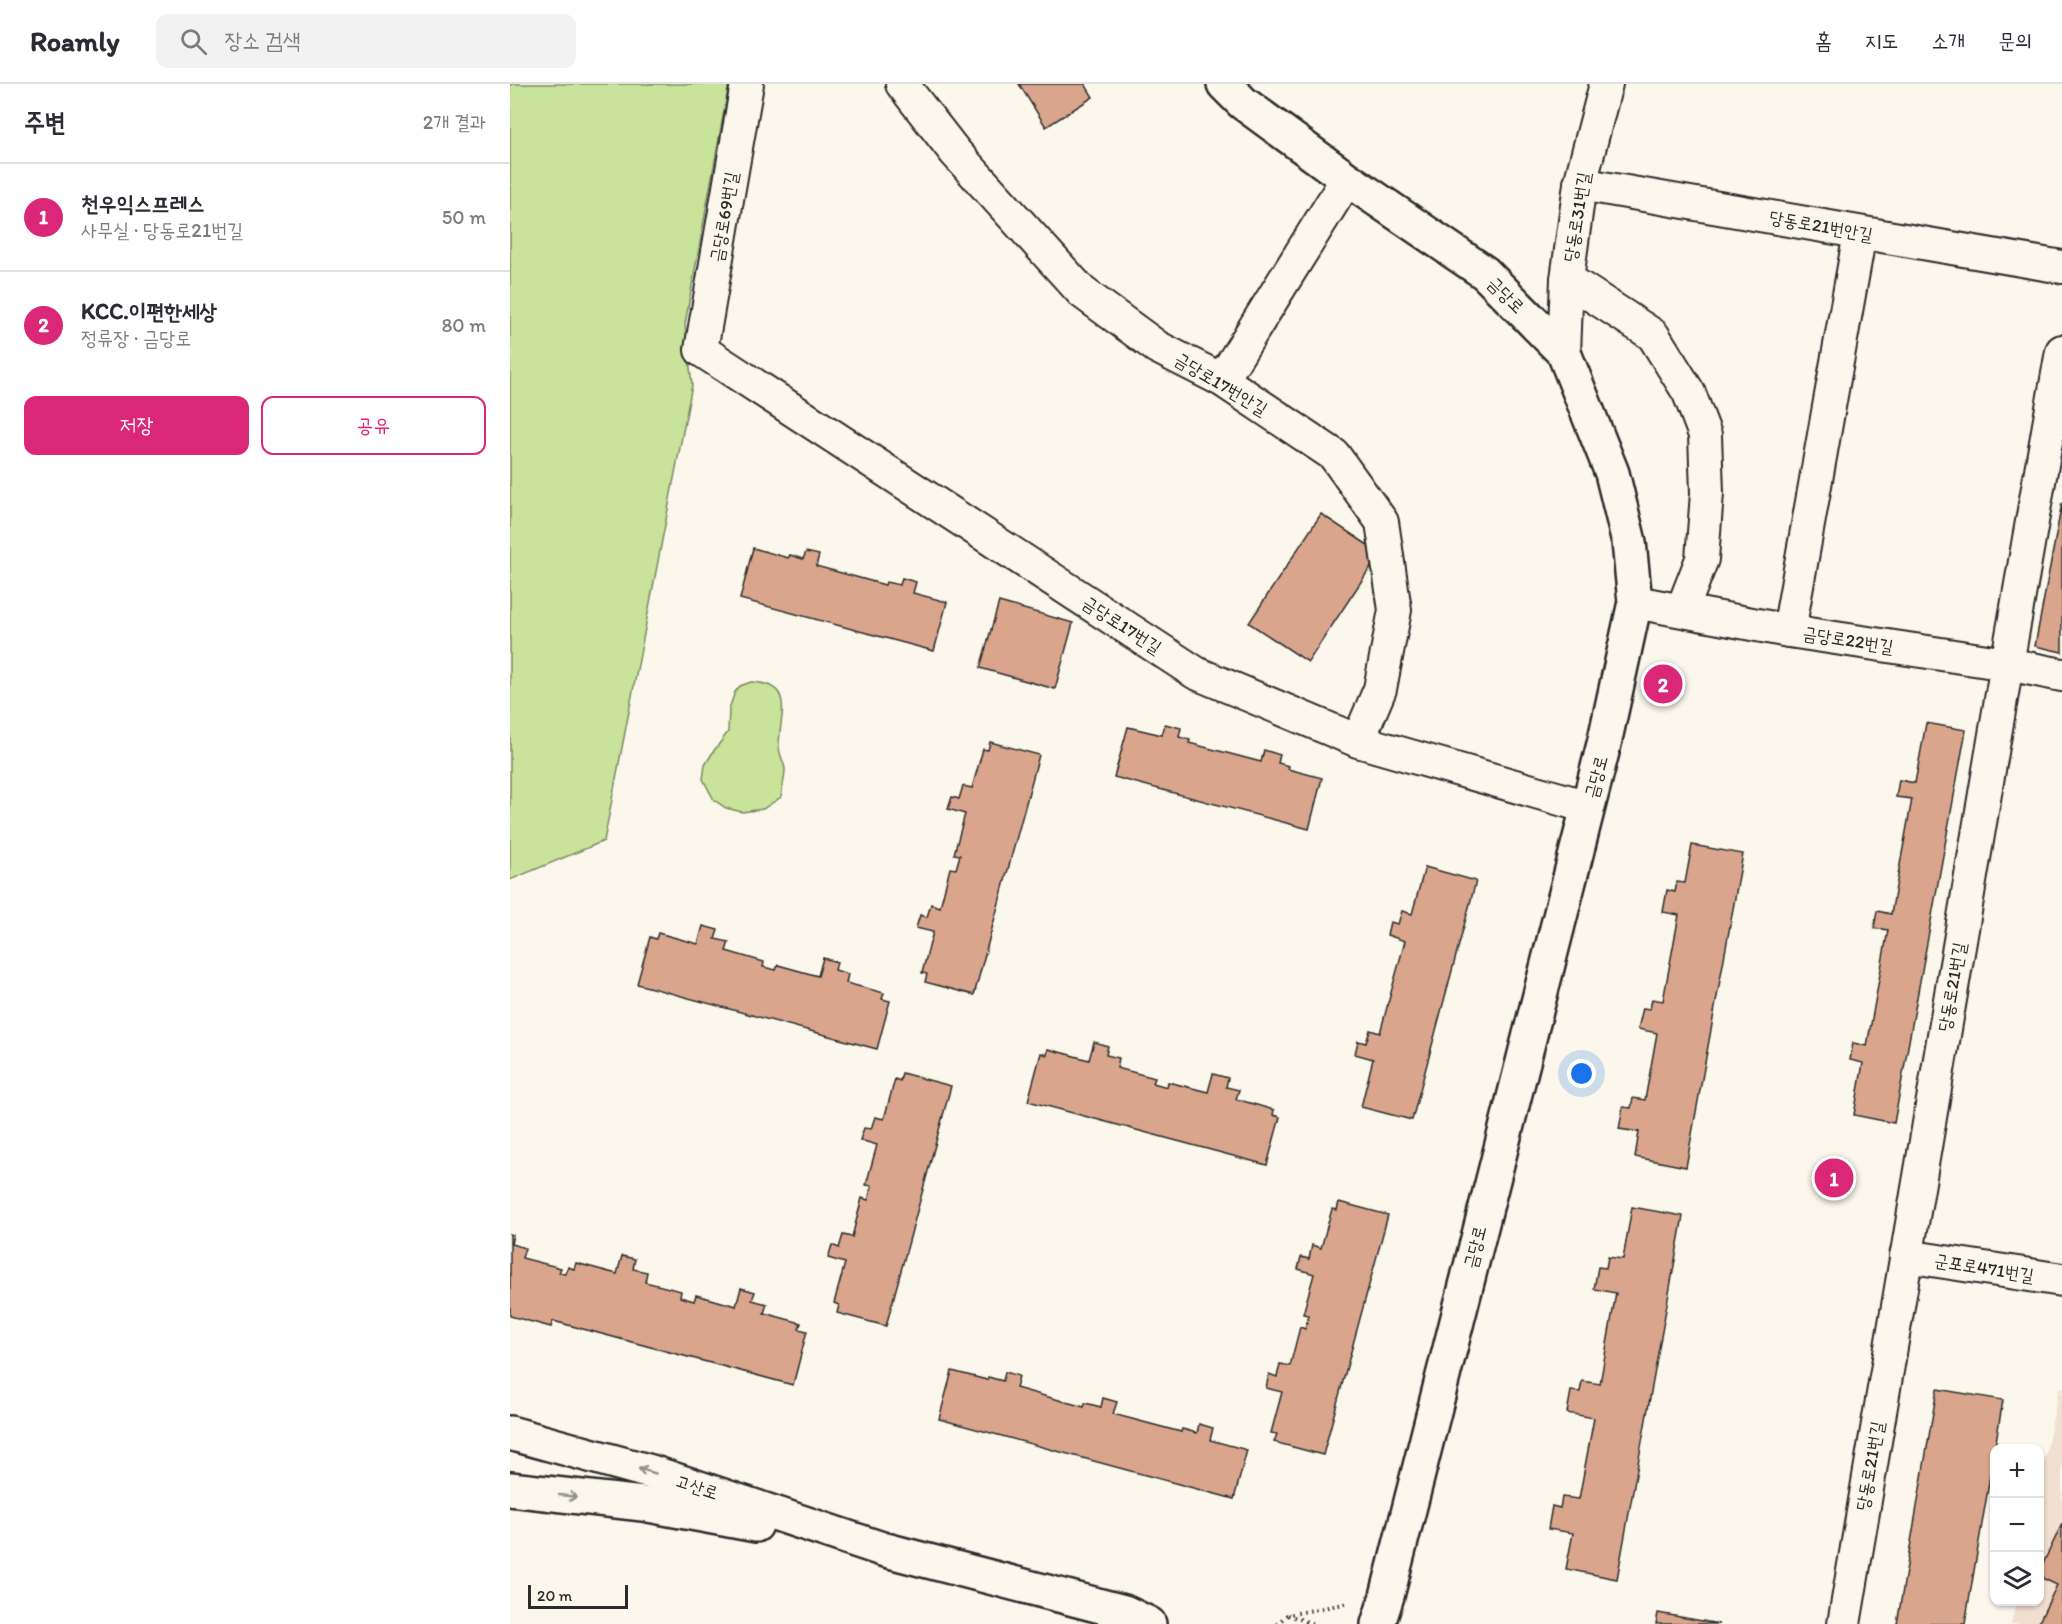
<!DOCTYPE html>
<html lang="ko">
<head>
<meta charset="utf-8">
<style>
  :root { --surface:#fff; --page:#f2f2f3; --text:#2b2b33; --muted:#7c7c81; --line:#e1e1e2; --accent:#db2777 }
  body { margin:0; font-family:Itim,"Poor Story",sans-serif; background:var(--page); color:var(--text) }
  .controls { position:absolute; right:18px; bottom:18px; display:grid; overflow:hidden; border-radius:12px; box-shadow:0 2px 4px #0004 }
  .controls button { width:54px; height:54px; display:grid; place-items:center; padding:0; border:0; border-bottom:2px solid var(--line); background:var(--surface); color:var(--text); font:30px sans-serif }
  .scale { position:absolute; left:18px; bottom:15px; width:100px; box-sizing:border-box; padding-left:6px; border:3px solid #2b2b2b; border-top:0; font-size:16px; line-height:21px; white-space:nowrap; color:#2b2b2b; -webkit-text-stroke:4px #fbf7ec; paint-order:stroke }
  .you { position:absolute; left:1072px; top:990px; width:21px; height:21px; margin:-15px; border:4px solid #fff; border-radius:50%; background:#1a73e8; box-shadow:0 0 0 9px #1a73e833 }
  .badge { display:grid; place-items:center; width:39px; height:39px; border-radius:50%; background:var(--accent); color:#fff; font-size:20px; font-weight:700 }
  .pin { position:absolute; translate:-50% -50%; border:3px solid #fff; box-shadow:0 2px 6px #0006 }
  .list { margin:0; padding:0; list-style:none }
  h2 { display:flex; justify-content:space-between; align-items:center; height:78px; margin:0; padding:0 24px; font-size:26px }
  h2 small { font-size:20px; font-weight:400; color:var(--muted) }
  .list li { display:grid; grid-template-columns:39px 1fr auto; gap:18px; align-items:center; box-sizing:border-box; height:108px; padding:0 24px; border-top:2px solid var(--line) }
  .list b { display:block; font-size:22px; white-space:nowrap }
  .list p { margin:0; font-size:20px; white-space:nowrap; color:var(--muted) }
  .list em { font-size:20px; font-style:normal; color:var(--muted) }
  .actions { display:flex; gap:12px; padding:18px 24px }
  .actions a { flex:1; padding:14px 0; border:2px solid var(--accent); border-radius:12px; text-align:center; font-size:21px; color:var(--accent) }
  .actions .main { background:var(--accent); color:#fff }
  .icon { flex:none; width:33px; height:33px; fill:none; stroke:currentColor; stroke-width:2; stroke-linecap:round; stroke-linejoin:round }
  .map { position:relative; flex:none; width:1552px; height:1540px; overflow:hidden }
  header { display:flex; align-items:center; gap:36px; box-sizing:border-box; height:84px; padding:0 30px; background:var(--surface); border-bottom:2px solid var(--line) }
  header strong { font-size:28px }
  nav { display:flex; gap:33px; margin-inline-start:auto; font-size:21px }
  .search { width:420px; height:54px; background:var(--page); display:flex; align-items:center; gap:15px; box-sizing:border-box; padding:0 21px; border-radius:12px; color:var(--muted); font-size:22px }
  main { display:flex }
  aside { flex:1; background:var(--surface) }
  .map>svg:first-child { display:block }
  .built { fill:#f1dfd0 }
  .green { fill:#c9e39a; stroke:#7a8762; stroke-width:1.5 }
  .building { fill:#d9a68d; stroke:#2b2b2b; stroke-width:1.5 }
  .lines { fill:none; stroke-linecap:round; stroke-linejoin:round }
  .minor-casing { stroke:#2b2b2b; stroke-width:36 }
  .tertiary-casing { stroke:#2b2b2b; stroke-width:38 }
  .path { stroke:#2b2b2b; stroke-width:4; stroke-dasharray:1.5 4.5; stroke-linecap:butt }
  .minor { stroke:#fbf7ec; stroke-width:32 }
  .tertiary { stroke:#fbf7ec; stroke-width:33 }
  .oneway { stroke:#93918c }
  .labels { text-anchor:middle; stroke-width:5; stroke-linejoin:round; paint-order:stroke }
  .street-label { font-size:18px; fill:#2b2b2b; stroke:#fbf7ec }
</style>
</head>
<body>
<header>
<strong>Roamly</strong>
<div class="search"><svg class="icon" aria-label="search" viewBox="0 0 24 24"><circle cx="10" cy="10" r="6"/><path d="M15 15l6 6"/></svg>장소 검색</div>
<nav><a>홈</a><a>지도</a><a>소개</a><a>문의</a></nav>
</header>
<main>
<aside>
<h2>주변<small>2개 결과</small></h2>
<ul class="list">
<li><span class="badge">1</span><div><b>천우익스프레스</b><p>사무실 · 당동로21번길</p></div><em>50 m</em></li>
<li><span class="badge">2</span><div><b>KCC.이편한세상</b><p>정류장 · 금당로</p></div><em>80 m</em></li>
</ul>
<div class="actions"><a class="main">저장</a><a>공유</a></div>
</aside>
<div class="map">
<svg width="1552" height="1540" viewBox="0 0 1552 1540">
  <rect width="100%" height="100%" fill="#fbf7ec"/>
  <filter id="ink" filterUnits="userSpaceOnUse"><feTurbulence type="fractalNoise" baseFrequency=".0167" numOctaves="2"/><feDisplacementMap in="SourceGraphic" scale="12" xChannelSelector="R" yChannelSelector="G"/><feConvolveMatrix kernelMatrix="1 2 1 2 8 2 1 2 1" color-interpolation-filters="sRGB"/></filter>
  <g filter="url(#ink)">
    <path class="built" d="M1549,1304l3,1v235h-51l5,-22h24v-119z"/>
    <g class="green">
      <path d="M0,0h219l-44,240 7,61 -88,456 -94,39z"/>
      <path d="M241,598c46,2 28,34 28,64 0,9 5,15 6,23 0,9 -3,19 -4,28l-18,12 -21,3 -16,-4 -12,-8 -11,-21 2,-14 8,-13 15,-20 1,-23 6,-17 5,-6z"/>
    </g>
    <g class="building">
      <path d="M509,0h66l8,13 -47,30z"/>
      <path d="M1552,419v149l-27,-6z"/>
      <path d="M811,430l59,39 -72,109 -59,-39z"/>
      <path d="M243,464l35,10 2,-3 13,4 3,-7 13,3 -3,11 69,19 1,-3 14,3 2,-7 14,4 -3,11 34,9 -13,49 -194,-52z"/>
      <path d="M489,518l74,21 -18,66 -75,-21z"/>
      <path d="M1416,639l40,7 -72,393 -40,-8 9,-52 -13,-3 3,-17 14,3 21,-116 -14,-2 3,-17 14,3 21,-115 -16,-2 3,-17 16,3z"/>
      <path d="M655,640l16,4 -2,9 11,3 -1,3 72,19 3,-12 16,5 -2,8 11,3 -1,3 34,9 -13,51 -195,-52 14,-50 34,8z"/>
      <path d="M480,658l49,13 -65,240 -49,-13 2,-8 -5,-1 11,-41 -17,-4 4,-13 7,2 4,-13 9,3 10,-39 6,1 4,-14 -6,-1 11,-40 -17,-5 4,-12 7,2 4,-13 9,2 11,-39 5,1z"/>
      <path d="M1182,761l51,9 -57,313 -51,-10 4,-25 -20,-3 4,-22 8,1 2,-10 12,2 12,-67 -19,-4 5,-21 7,1 2,-10 11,2 16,-86 -16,-3 4,-22 8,2 2,-10 8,1z"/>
      <path d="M915,783l51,14 -64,239 -51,-13 12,-48 -18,-5 3,-13 8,2 4,-13 10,3 25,-92 -18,-6 3,-13 8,2 4,-13 10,3z"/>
      <path d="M193,842l15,4 -3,9 14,3 -3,9 38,11 -1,5 13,3 2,-5 40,11 5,-18 14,4 -2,8 13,4 -2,9 38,10 -2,6 8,2 -13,48 -240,-65 13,-47 6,2 2,-6 40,11z"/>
      <path d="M584,958l14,4 -2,9 13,3 -2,10 38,10 -2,5 14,4 1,-5 40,10 5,-18 15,4 -2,9 13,3 -3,9 38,11 -1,5 7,2 -13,48 -239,-64 13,-48 6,2 1,-6 41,11z"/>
      <path d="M392,989l49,13 -65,240 -49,-13 2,-8 -5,-2 11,-40 -17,-5 4,-13 7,3 4,-13 9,2 10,-39 6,2 4,-14 -6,-1 11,-40 -17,-5 4,-12 7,1 4,-12 9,2 11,-40 5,2z"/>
      <path d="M829,1118l49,13 -65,240 -49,-13 3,-8 -6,-1 11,-41 -16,-4 3,-14 8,3 3,-13 10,2 10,-39 5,2 4,-14 -6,-1 11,-40 -16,-5 3,-12 8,2 3,-14 9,3 11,-39 5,1z"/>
      <path d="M1122,1123l51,9 -66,363 -51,-10 7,-36 -25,-4 4,-23 8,2 2,-11 17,2 15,-81 -27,-5 4,-22 9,1 2,-11 18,3 16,-91 -22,-4 4,-22 8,1 2,-11 15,2z"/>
      <path d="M0,1150l3,1 -2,9 14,4 -3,10 39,10 -2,5 6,1 3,-7 6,2 2,-6 41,11 5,-18 13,3 -2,10 14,3 -2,10 36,9 -1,6 14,4 2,-6 40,11 5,-18 14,4 -3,8 15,4 -3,9 37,10 -2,6 8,2 -14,54 -240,-64 -2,6 -41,-11z"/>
      <path d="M442,1287l35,9 1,-3 15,4 2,-9 14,4 -3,12 68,19 1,-4 16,4 2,-9 14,4 -4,12 68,18 1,-3 15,4 2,-9 14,4 -3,12 37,10 -13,49 -295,-80z"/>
      <path d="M1427,1305l66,11 -38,224h-68z"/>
      <path d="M1552,1440v100h-24l19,-39 -17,-8v-7z"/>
      <path d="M1148,1529l61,11h-63z"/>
    </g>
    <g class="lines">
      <g class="minor-casing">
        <g id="minor">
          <path d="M237,0l-46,266 495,323 162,68 230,66"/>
          <path d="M392,0l53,68 127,140 75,55 65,33 112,75 48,67 13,88 -15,79 -22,52"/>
          <path d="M1070,100l482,83"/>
          <path d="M1057,195l86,56 36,58 16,42 2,58 -5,66 -20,51"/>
          <path d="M1054,269l3,-74 13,-95 26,-100"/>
          <path d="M712,296l125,-201"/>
          <path d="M1125,518l154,29 218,33 55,11"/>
          <path d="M1279,547l71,-398"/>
          <path d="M1396,1172l156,24"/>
          <path d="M1334,1540l163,-960 55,-313"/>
        </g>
      </g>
      <g class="tertiary-casing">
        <g id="tertiary">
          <path d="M714,0l19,19 104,76 138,94 79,80 48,120 17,69 6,60 -31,142 -217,852 -9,28"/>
          <path d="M0,1349l141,39 231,77 242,63 25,12"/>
          <path d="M0,1405l133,15 113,21"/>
        </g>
      </g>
      <g class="path">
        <path d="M778,1531l26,9"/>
        <path d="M767,1540l10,-9 62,-12"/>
      </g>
      <use href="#minor" class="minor"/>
      <use href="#tertiary" class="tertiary"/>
    </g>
    <defs><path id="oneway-shaft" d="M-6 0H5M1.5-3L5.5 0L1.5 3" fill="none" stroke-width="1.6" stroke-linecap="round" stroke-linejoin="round" transform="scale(1.5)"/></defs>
    <g class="oneway">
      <use href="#oneway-shaft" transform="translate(137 1387) rotate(-164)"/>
      <use href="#oneway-shaft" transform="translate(58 1412) rotate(6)"/>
    </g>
  </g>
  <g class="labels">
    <g class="street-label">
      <text transform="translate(214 133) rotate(-80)" y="6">금당로69번길</text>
      <text transform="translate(1067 133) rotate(-81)" y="6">당동로31번길</text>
      <text transform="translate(1311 142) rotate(10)" y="6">당동로21번안길</text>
      <text transform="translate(996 211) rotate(45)" y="6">금당로</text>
      <text transform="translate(711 300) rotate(31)" y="6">금당로17번안길</text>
      <text transform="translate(612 541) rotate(33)" y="6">금당로17번길</text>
      <text transform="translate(1338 556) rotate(9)" y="6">금당로22번길</text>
      <text transform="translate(1086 693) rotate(-75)" y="6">금당로</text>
      <text transform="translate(1442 903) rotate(-80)" y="6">당동로21번길</text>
      <text transform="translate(965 1163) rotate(-76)" y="6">금당로</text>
      <text transform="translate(1474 1184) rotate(9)" y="6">군포로471번길</text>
      <text transform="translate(1360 1382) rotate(-80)" y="6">당동로21번길</text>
      <text transform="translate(187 1403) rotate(18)" y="6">고산로</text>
    </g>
  </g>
</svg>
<div class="controls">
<button>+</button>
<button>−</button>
<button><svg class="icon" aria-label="layers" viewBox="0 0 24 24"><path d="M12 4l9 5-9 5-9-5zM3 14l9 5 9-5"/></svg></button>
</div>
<div class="scale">20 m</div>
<div class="you"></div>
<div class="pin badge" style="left:1324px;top:1094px">1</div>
<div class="pin badge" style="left:1153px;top:600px">2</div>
</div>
</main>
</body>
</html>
